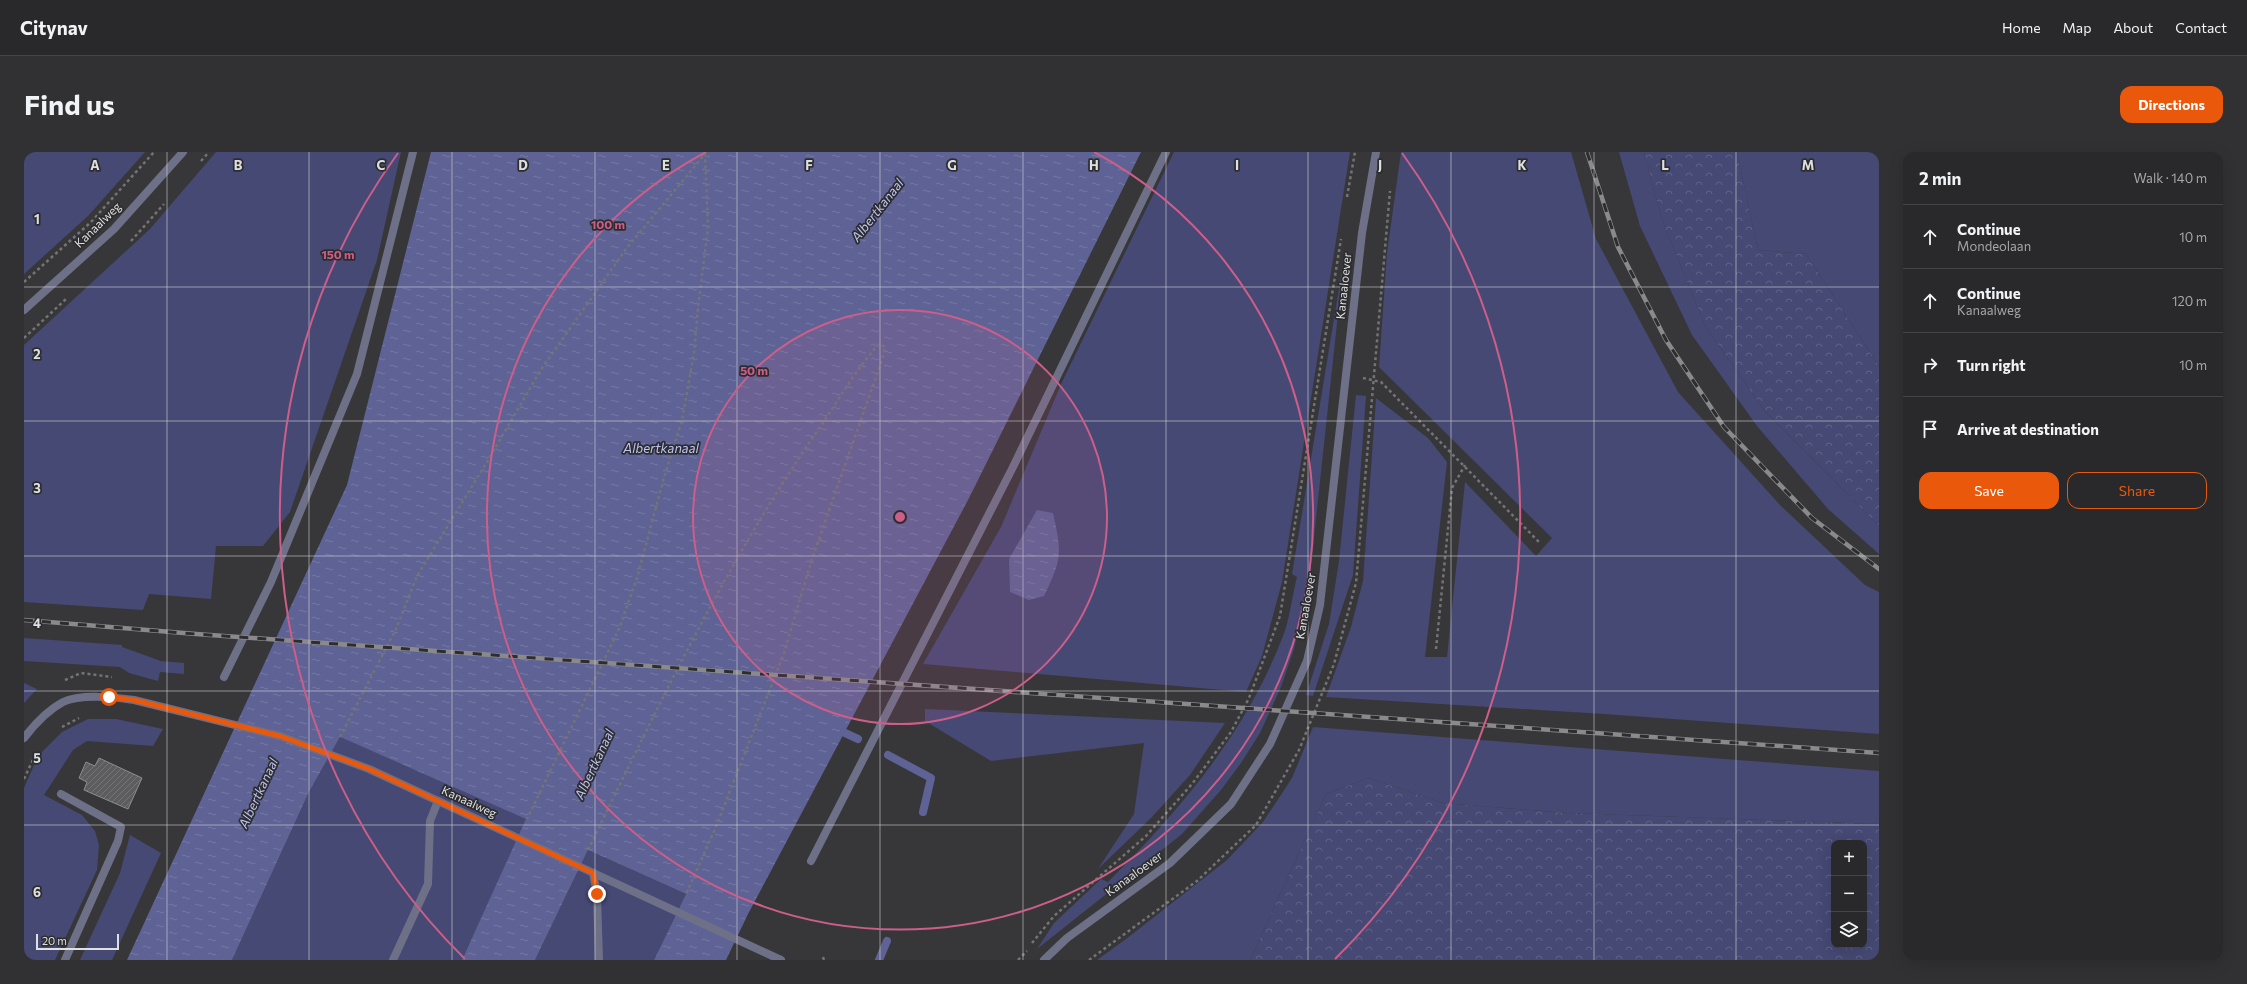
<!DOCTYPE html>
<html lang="en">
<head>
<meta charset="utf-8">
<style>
  :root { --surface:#29292c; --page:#313134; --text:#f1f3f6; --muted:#a5a6a9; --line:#454548; --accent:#ea580c }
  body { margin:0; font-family:Commissioner,sans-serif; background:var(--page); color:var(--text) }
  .controls { position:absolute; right:12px; bottom:12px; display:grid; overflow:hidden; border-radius:8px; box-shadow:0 4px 16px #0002 }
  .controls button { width:36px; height:36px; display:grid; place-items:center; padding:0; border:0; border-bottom:1px solid var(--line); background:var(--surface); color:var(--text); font:20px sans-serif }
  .scale { position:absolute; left:12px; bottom:10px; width:83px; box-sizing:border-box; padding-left:4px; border:2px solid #dedfe0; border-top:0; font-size:11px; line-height:14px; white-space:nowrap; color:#dedfe0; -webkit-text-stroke:3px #2d2d30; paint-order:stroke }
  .stop { position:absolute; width:12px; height:12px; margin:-9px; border:3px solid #ea580c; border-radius:50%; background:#fff }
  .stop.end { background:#ea580c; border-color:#fff; box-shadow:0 1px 4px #0008 }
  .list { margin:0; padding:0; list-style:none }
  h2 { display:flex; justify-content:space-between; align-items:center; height:52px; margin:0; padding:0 16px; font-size:17px }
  h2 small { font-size:13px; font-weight:400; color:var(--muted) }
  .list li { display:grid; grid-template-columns:26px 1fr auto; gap:12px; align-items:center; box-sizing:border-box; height:64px; padding:0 16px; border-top:1px solid var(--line) }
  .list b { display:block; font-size:15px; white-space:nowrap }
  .list p { margin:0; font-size:13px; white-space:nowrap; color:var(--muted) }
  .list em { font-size:13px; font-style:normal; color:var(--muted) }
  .actions { display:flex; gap:8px; padding:12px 16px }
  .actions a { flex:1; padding:9px 0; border:1px solid var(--accent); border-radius:12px; text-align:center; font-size:14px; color:var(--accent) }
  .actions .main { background:var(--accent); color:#fff }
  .icon { flex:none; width:22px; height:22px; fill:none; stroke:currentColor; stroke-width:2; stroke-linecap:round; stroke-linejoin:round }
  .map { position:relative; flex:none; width:1855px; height:808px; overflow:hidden; border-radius:12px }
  header { display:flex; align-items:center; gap:24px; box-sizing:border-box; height:56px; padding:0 20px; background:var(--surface); border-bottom:1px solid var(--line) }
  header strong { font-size:19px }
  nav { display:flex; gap:22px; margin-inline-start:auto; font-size:14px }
  .intro { display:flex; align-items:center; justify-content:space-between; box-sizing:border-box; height:96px; padding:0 24px }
  h1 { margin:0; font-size:28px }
  .button { padding:10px 18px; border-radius:12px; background:var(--accent); color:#fff; font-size:14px; font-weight:700 }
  main { display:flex; gap:24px; padding:0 24px }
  aside { flex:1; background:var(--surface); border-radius:12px; box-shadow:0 4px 16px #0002 }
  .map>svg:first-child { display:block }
  .green { fill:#454973 }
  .forest { fill:url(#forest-crowns); fill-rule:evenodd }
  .water { fill:url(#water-ripples) }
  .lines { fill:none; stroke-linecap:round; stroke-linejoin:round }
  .stream { stroke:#5e6294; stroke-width:8 }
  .building { fill:url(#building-hatch); stroke:#8c8d90 }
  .path { stroke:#747477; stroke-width:2.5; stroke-dasharray:3 3; stroke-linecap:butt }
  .service { stroke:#6d7087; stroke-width:8 }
  .minor { stroke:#6d7087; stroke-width:8 }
  .rail-casing { stroke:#8a8a8c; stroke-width:4.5 }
  .rail { stroke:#2d2d30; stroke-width:3; stroke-dasharray:9; stroke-linecap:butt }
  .route { stroke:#ea580c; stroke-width:5 }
  .grid { fill:none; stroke:#dedfe0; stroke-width:1; stroke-opacity:0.55 }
  .ring { fill:none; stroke:#cc5e8a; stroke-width:2 }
  .labels { text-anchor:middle; stroke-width:3.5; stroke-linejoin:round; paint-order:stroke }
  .street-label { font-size:12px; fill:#dedfe0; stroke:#2d2d30 }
  .water-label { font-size:13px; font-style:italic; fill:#bfc4f3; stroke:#2d2d30 }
  .grid-label { font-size:13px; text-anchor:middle; font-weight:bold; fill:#dedfe0; stroke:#2d2d30; stroke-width:3.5; stroke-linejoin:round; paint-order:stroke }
  .centre { fill:#cc5e8a; stroke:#2d2d30; stroke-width:2 }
  .ring-label { font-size:12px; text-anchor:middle; font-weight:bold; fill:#cc5e8a; stroke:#2d2d30; stroke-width:3.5; stroke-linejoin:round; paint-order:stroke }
</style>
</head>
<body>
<header>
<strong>Citynav</strong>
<nav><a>Home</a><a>Map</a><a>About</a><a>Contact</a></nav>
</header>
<div class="intro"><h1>Find us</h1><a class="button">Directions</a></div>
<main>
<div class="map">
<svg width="1855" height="808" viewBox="0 0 1855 808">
  <defs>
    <pattern id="forest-crowns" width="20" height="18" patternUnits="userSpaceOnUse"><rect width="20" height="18" fill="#454973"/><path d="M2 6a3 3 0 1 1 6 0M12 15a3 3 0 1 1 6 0" fill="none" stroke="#5f6387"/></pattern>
    <pattern id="water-ripples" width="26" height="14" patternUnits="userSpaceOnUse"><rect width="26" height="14" fill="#5e6294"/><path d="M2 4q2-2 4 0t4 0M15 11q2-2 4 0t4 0" fill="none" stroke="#7578a3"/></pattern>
    <pattern id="building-hatch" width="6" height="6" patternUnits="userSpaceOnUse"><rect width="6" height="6" fill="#5d5d60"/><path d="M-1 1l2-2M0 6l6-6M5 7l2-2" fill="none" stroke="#747476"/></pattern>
  </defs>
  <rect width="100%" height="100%" fill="#37373a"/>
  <g class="green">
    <path d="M0,0h121l-57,64 -64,58z"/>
    <path d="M192,0h185l-24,108 -87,252 -27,34h-47l-5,53 -62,-5 -6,16 -119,-8v-257l126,-116z"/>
    <path d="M1150,0h176l-68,430 -20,74 -16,36 -323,-28 78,-137 61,-145z"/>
    <path d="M1377,0h170l25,87 82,153 102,113 85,80 14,7v142l-275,-20 -278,-17 25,-70 12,-46 13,-183 52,40 19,24 -22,195h22l18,-175 71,74 16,-18 -173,-171 8,-114z"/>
    <path d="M1595,0h25l17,65 44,109 59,84 115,116v28l-51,-45 -71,-83 -65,-91 -52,-109z"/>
    <path d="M1713,0h142v214l-73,-112 -48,-4z"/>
    <path d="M1320,106l-35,326 -15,65 -13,38 -21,46 -19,30 -20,27 -39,44 -145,115 17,-26 47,-44 7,3c72,-72 138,-149 175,-246 7,-18 9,-40 14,-59l-5,-3z"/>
    <path d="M1332,243l10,1 -13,179 -40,121 -7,-1 23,-71 10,-63z"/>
    <path d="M0,486l98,7v2l39,14 23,2v11l-24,-2 -2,9 -29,-8 -9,-6 -96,-6z"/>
    <path d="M0,531l13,6 -13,14z"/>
    <path d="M901,557l300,14 -35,52 -39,43 -53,51 36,-55 10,-71 -153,18 -66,-40z"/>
    <path d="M64,567h28l47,10 -10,17 -66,-5 -14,9 -29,45 38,20 13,16 4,14 -2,25 -42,90h-31v-172l14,-32 24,-24z"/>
    <path d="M1289,575l566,44v53l-312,-11 -124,-10 -75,-25 -42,16 -76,166h-153l29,-21 101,-79 36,-38 29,-44z"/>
    <path d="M316,585l187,82 -65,141h-230l77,-168z"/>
    <path d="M106,683l31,18 -49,107h-32l40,-87z"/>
    <path d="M564,698l98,44 -32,66h-119z"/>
  </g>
  <g class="forest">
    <path d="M1620,0h93l21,98 48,4 73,112v160l-115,-116 -59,-84 -44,-109z"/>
    <path d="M1344,626l75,25 124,10 312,11v136h-629l76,-166zM1810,691h30v102h-30z"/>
  </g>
  <g class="water">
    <path d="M407,0h710l-173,348 -220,414 -22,46h-72l32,-66 -98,-44 -53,110h-73l64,-141 -186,-82 -31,55 -77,168h-105l220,-475z"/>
    <path d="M1013,358l16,3c9,41 9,45 -9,83l-15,4 -19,-8 -1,-33z"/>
  </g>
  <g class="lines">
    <g class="stream">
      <path d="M821,581l13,6"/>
      <path d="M864,603l43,23 -8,34"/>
      <path d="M855,808l8,-19"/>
    </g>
  </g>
  <path class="building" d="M75,606l43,20 -14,31 -44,-19 3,-8 -8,-4 7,-16 9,4z"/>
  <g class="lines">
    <g class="path">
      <path d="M177,9l8,-9"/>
      <path d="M1323,45l8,-45"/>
      <path d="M107,89l33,-37"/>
      <path d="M0,130l67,-60 63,-70"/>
      <path d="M0,186l42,-39"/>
      <path d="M1339,226l18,4 159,161"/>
      <path d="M1412,497l16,-161 13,-23"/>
      <path d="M41,528l16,-7 31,4"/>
      <path d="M38,575l17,-9"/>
      <path d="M316,585l56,-108 21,-53 73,-119 50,-86 86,-122 79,-95 3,73 -10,81 -4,45 -12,67 -19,61 -26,97 -18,51 -92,190"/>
      <path d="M0,627l12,-26"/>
      <path d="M564,698c70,-144 139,-289 230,-420 20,-29 38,-61 61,-86l6,3 -4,16 -69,196 -29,97 -68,173 -29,65"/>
      <path d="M1008,791l22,-27 92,-80 46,-52 39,-52 18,-34 31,-82 61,-377"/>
      <path d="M799,805l1,3"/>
      <path d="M994,808l9,-9"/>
      <path d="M1065,808l108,-79 59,-56 43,-75 35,-86 22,-81 34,-392"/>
    </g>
    <g class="service">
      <path d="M200,525l47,-95 86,-208 56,-222"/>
      <path d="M37,642l60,33 -3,14 -53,119"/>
      <path d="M787,709l201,-392 154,-317"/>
      <path d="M569,721l4,21 2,66"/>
      <path d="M369,808l35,-76 2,-63 8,-20"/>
    </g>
    <g class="minor">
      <path d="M0,158l90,-81 69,-77"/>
      <path d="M0,586c10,-13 24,-28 39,-36 16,-8 53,-5 71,-2l146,36 89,33 412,191"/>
      <path d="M1020,808l23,-22 103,-75 61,-59 39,-60 37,-83 13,-56 42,-372 14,-81"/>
    </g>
    <g class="rail-casing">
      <g id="rail">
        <path d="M1563,0l31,95 48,93 58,87 88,91 67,51"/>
        <path d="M0,468l172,14 1683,119"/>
      </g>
    </g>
    <use href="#rail" class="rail"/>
  </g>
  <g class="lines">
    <path class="route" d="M85,545l25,3 146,36 89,33 224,104 4,21"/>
  </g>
  <path class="grid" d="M143,0v808M285,0v808M428,0v808M571,0v808M713,0v808M856,0v808M999,0v808M1142,0v808M1284,0v808M1427,0v808M1570,0v808M1712,0v808M0,135h1855M0,269h1855M0,404h1855M0,539h1855M0,673h1855"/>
  <circle cx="876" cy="365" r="207" fill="#cc5e8a" fill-opacity=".12"/>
  <g class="ring">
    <circle cx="876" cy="365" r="207"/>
    <path d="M1070 0A413 413 0 1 1 682 0"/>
    <path d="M441 807A620 620 0 0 1 374 1M1378 1A620 620 0 0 1 1311 807"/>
  </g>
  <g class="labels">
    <g class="street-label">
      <text transform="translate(74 73) rotate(-44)" y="4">Kanaalweg</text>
      <text transform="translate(1320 134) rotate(-84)" y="4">Kanaaloever</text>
      <text transform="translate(1282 454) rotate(-80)" y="4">Kanaaloever</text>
      <text transform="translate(445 650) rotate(25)" y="4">Kanaalweg</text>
      <text transform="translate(1110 722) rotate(-36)" y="4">Kanaaloever</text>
    </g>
    <g class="water-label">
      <text transform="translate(853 58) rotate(-52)" y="5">Albertkanaal</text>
      <text x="637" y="301">Albertkanaal</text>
      <text transform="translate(570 612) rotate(-65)" y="5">Albertkanaal</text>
      <text transform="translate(234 641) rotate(-65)" y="5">Albertkanaal</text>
    </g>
  </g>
  <g class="grid-label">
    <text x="71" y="18">A</text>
    <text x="214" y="18">B</text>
    <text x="357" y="18">C</text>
    <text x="499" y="18">D</text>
    <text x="642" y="18">E</text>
    <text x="785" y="18">F</text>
    <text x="928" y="18">G</text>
    <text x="1070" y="18">H</text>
    <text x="1213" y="18">I</text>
    <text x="1356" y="18">J</text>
    <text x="1498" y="18">K</text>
    <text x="1641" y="18">L</text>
    <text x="1784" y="18">M</text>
    <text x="13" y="72">1</text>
    <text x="13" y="207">2</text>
    <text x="13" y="341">3</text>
    <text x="13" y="476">4</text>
    <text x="13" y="611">5</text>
    <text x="13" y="745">6</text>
  </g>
  <circle cx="876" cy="365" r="6" class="centre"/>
  <g class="ring-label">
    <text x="584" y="77">100 m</text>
    <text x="314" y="107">150 m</text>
    <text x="730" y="223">50 m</text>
  </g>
</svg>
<div class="controls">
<button>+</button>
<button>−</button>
<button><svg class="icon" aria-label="layers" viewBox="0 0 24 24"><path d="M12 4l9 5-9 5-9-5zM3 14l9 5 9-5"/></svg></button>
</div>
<div class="scale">20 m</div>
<div class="stop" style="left:85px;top:545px"></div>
<div class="stop end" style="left:573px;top:742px"></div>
</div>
<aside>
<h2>2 min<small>Walk · 140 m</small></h2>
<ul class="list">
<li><svg class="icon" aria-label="ahead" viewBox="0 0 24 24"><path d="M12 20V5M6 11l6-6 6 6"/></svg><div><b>Continue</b><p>Mondeolaan</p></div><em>10 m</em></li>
<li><svg class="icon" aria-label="ahead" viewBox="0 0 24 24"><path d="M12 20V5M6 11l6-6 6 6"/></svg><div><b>Continue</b><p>Kanaalweg</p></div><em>120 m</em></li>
<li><svg class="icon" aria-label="right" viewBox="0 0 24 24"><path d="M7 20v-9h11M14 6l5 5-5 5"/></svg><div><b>Turn right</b></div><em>10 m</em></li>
<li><svg class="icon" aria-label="arrive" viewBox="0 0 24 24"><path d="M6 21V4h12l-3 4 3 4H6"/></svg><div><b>Arrive at destination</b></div></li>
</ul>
<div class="actions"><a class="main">Save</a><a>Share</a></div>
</aside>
</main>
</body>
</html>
